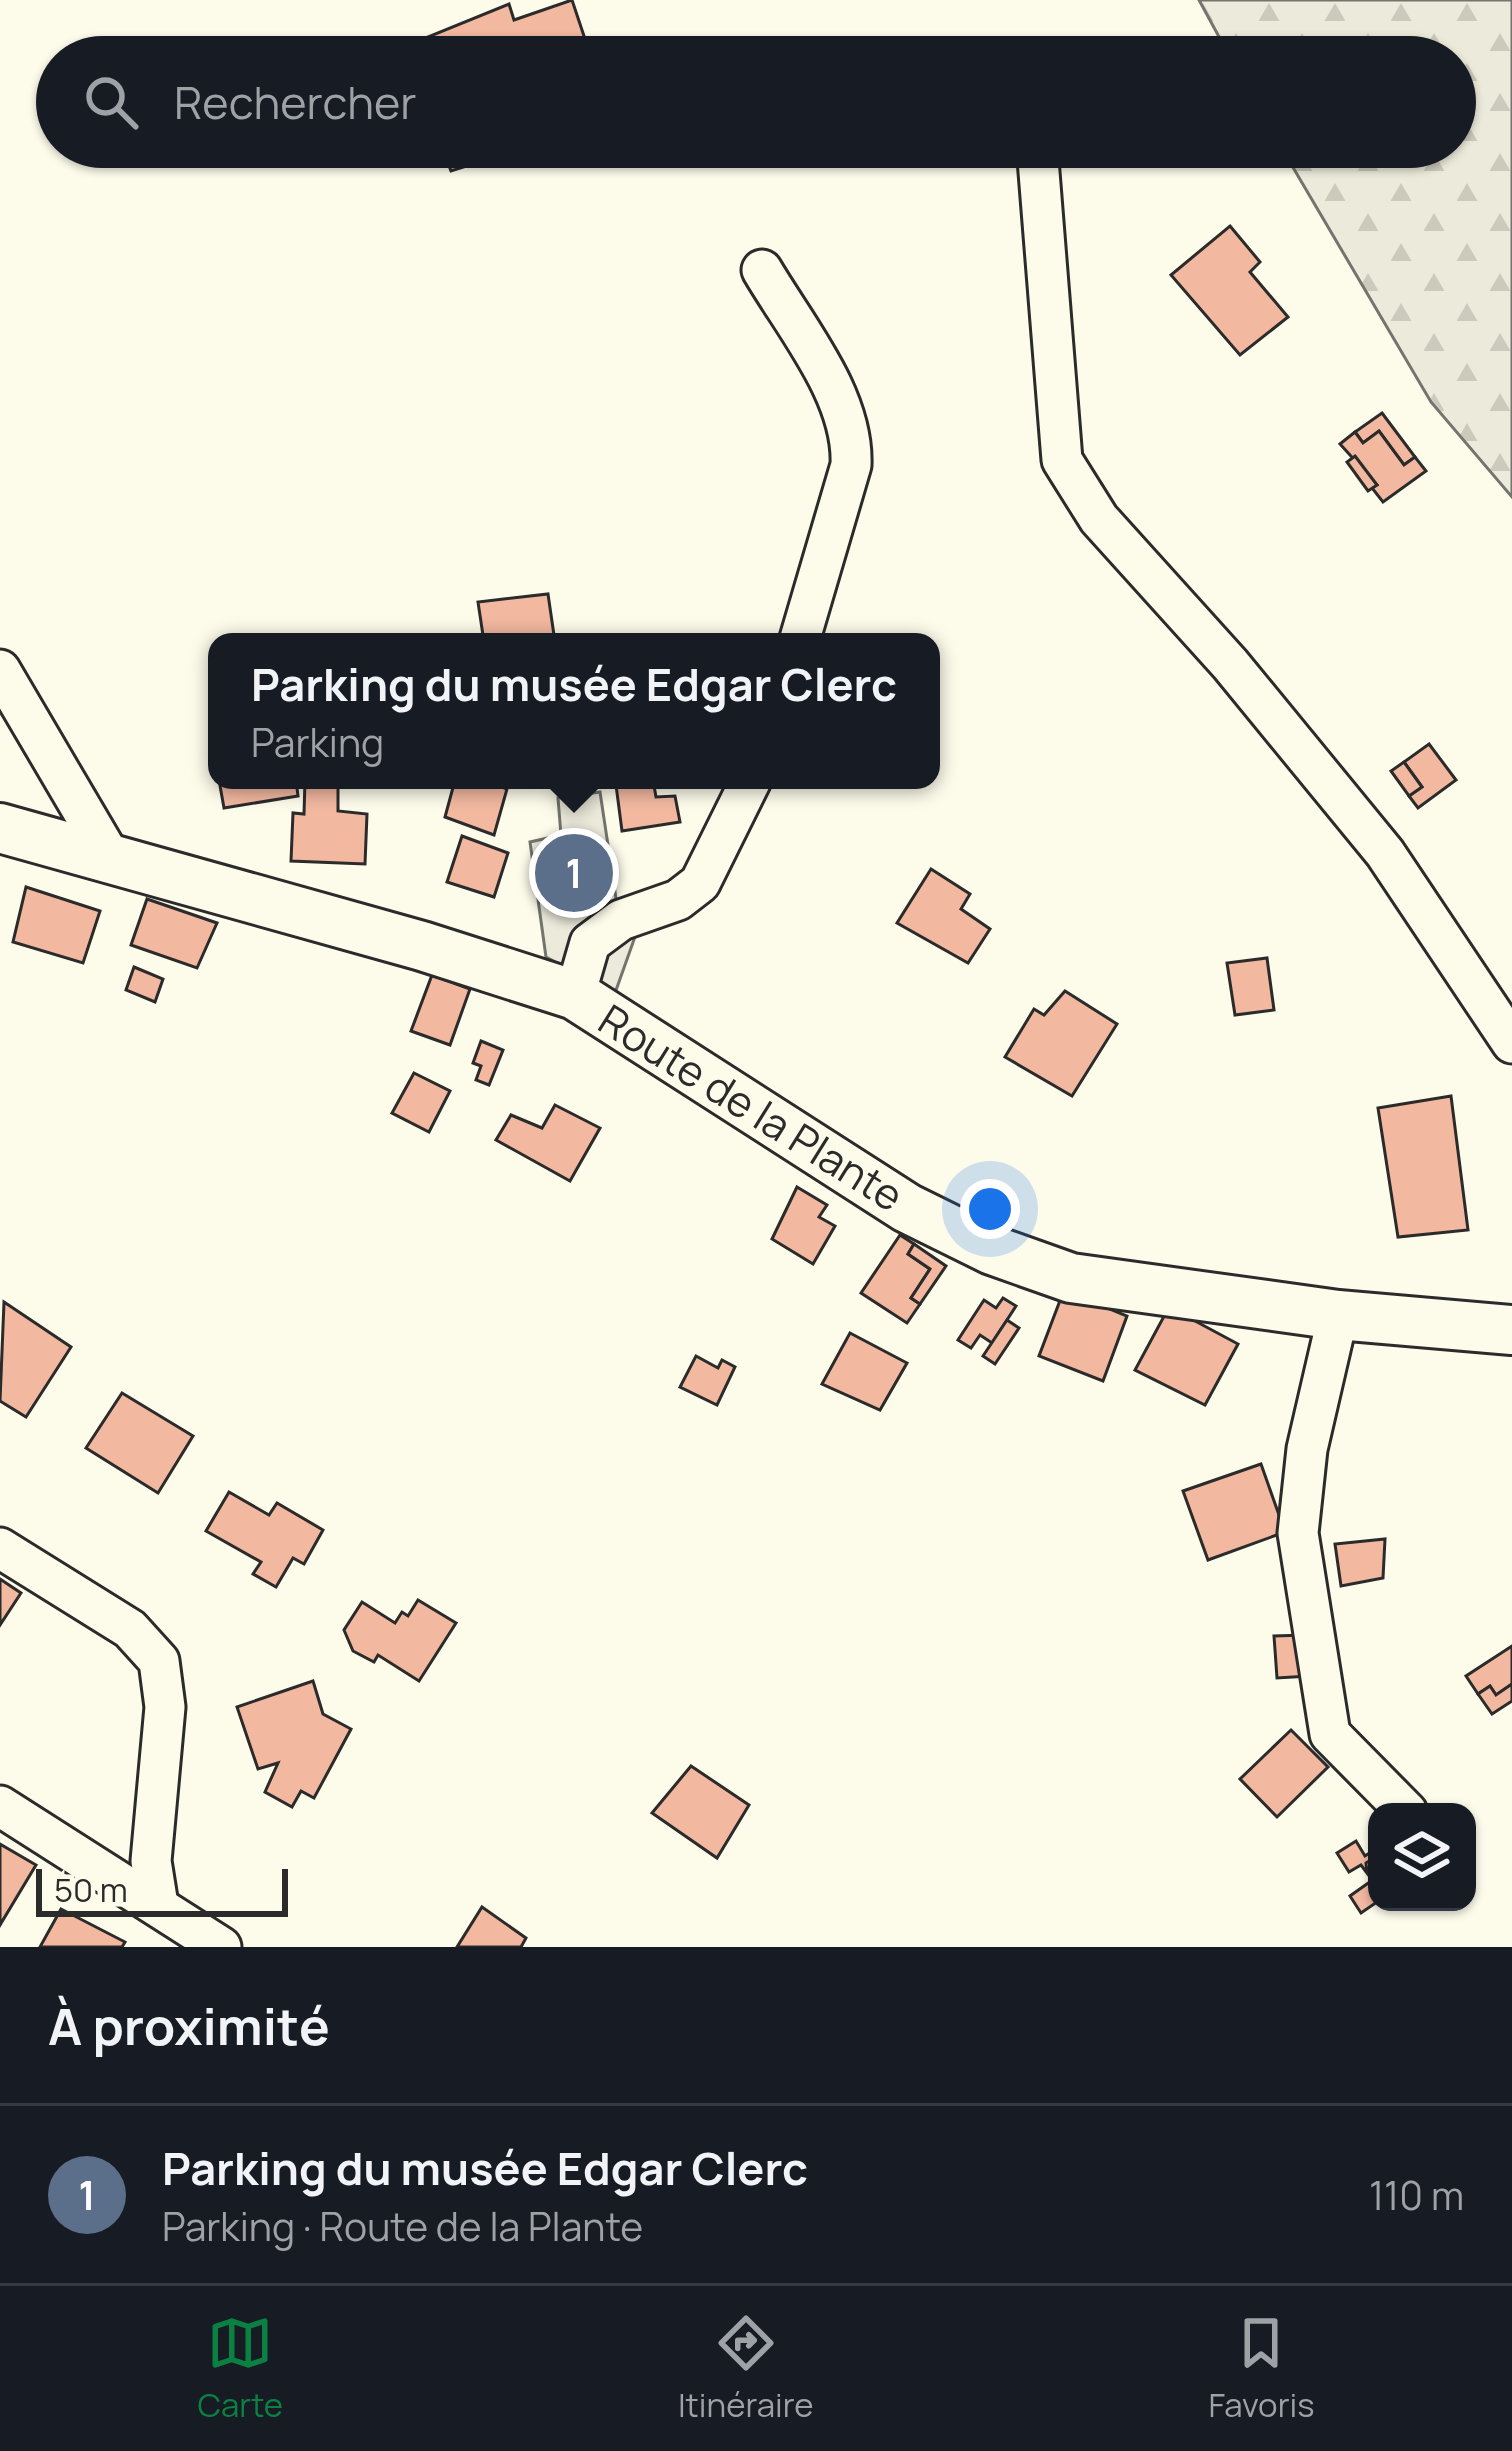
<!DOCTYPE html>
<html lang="fr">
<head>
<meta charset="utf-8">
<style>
  :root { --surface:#171b24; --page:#242831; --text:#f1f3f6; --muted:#9ea1a6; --line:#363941; --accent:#0b8043 }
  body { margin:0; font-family:Manrope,sans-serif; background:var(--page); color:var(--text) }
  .controls { position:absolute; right:36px; bottom:36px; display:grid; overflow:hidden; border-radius:24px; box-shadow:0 3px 9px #0004 }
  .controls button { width:108px; height:108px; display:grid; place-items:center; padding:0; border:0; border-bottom:3px solid var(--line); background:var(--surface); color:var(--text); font:60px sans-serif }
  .scale { position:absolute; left:36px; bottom:30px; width:252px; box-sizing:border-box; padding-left:12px; border:6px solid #2b2b2b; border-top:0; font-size:33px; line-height:42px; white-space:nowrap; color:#2b2b2b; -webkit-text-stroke:9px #fdfbea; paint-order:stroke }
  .you { position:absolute; left:990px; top:1209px; width:42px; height:42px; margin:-30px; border:9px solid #fff; border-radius:50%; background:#1a73e8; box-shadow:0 0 0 18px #1a73e833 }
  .badge { display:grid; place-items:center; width:78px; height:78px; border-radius:50%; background:var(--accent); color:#fff; font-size:39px; font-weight:700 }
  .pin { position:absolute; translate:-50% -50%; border:6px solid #fff; box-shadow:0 3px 12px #0006 }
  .popup { position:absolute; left:208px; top:633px; width:732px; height:156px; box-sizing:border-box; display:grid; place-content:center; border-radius:24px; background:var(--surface); filter:drop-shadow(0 3px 9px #0005); font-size:39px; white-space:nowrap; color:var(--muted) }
  .popup b { font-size:45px; color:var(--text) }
  .popup::after { content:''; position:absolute; left:50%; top:100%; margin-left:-24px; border:24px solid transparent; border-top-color:var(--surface) }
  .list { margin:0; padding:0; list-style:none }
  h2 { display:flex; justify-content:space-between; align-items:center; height:156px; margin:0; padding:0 48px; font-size:51px }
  h2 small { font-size:39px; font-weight:400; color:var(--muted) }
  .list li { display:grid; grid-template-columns:78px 1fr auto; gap:36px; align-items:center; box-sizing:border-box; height:180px; padding:0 48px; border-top:3px solid var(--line) }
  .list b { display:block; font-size:45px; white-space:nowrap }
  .list p { margin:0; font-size:39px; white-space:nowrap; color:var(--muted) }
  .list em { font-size:39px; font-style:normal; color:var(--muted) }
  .icon { flex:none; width:66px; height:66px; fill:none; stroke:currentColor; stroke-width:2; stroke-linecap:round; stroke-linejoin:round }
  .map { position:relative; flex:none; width:1512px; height:1947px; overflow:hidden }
  .search { position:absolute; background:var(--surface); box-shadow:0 3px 9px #0004; left:36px; right:36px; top:36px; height:132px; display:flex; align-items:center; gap:30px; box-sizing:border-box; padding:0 42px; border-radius:66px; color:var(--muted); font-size:45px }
  .sheet { height:336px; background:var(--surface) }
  nav { display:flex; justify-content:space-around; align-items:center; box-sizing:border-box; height:168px; border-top:3px solid var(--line); background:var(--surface); font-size:33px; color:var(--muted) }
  nav a { display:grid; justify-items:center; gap:6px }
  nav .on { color:var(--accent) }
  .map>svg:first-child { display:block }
  .forest { fill:url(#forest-firs); stroke:#74746e; stroke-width:3 }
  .parking { fill:#eceadb; stroke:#74746e; stroke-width:3 }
  .building { fill:#f2b8a0; stroke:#2b2b2b; stroke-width:3 }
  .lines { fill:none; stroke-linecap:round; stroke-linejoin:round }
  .minor-casing { stroke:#2b2b2b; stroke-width:45 }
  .major-casing { stroke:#2b2b2b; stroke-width:54 }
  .minor { stroke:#fdfbea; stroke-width:39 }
  .major { stroke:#fdfbea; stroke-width:48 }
  .labels { text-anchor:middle; stroke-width:9; stroke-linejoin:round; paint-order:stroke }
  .street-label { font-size:42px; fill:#2b2b2b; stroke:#fdfbea }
</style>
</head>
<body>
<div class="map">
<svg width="1512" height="1947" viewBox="0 0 1512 1947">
  <defs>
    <pattern id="forest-firs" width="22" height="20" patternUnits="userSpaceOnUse" patternTransform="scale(3)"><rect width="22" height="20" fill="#ecebdb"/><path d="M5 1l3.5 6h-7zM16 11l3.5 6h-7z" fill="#cbcabc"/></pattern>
  </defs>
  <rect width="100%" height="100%" fill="#fdfbea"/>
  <path class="forest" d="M1199,0h313v497l-81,-95 -150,-255h174v-90h-225z"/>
  <path class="parking" d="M600,792l17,113 19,29 -21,59 -69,-36 -16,-115 31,-7 -3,-37z"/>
  <g class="building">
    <path d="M572,0l19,57h-179l-4,-12 101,-41 5,16z"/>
    <path d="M199,39l72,4v14h-73z"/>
    <path d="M442,147h60l-17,6 1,7 -35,11z"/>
    <path d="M1230,226l30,36 -10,10 38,45 -48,38 -69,-80z"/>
    <path d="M1382,413l33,44 -11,8 -25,-34 -16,12 -8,-11z"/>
    <path d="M1379,431l25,34 11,-8 11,14 -43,31 -11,-14 5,-3 -37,-41 15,-12 8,11z"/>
    <path d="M1355,456l22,29 -9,6 -21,-29z"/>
    <path d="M548,594l7,48h-71l-6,-40z"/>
    <path d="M1429,744l27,36 -38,28 -9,-12 13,-9 -18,-25z"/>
    <path d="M1404,762l18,25 -13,9 -18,-25z"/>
    <path d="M219,780h77l2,16 -74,12z"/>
    <path d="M305,780h33v31l29,3 -2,50 -74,-3 2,-48 11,1z"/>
    <path d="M455,780h30l22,9 -13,46 -49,-18z"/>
    <path d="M653,780l3,17 19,-1 5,26 -58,9 -6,-46z"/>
    <path d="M462,836l46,17 -14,44 -47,-15z"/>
    <path d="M931,869l39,25 -9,15 29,20 -22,34 -71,-40z"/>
    <path d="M26,887l74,24 -17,52 -70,-21z"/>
    <path d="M147,899l70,24 -20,45 -66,-23z"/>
    <path d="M1267,958l7,52 -39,5 -8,-52z"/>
    <path d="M134,967l29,12 -8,23 -29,-12z"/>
    <path d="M432,975l38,14 -20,56 -39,-14z"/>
    <path d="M1065,991l52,33 -45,72 -67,-39 29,-48 10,6z"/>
    <path d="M481,1041l22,9 -14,35 -13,-5 5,-14 -8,-3z"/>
    <path d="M414,1073l36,18 -21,41 -37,-19z"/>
    <path d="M1451,1096l17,134 -70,7 -20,-129z"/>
    <path d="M555,1105l45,23 -30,53 -74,-41 15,-25 31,13z"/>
    <path d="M797,1187l30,18 -8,12 16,9 -22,38 -41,-25z"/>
    <path d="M900,1235l14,9 -6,10 22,15 -19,29 9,6 -13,19 -46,-30z"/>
    <path d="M914,1244l32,22 -26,38 -9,-6 19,-29 -22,-15z"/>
    <path d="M1064,1290l63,26 -24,65 -64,-25z"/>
    <path d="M1003,1298l13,8 -24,37 -12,-8 -9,13 -13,-8 26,-40 12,8z"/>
    <path d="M4,1302l67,45 -45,70 -26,-16z"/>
    <path d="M1169,1307l69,37 -33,61 -70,-35z"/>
    <path d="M1007,1320l12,8 -24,36 -12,-8z"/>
    <path d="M850,1333l57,30 -27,47 -58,-26z"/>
    <path d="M696,1356l22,12 4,-8 13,7 -18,38 -37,-18z"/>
    <path d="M122,1393l71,43 -35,57 -72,-45z"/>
    <path d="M1261,1464l24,68 -77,28 -25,-69z"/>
    <path d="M229,1492l40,23 8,-12 46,27 -19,34 -11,-6 -17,29 -23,-13 8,-12 -55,-31z"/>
    <path d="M1385,1539l-2,39 -42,8 -6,-42z"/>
    <path d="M0,1579l21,14 -21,32z"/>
    <path d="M418,1600l38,23 -37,58 -41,-26 -4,7 -21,-11 -9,-21 18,-28 33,21 7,-11 6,4z"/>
    <path d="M1306,1635l3,41 -32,2 -3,-42z"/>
    <path d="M1512,1646v38l-16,11 -6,-9 -12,8 -12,-18z"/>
    <path d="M313,1681l10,33 28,15 -37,69 -13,-7 -9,16 -27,-15 13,-29 -20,6 -21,-62z"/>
    <path d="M1512,1684v17l-20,13 -14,-20 12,-8 6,9z"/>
    <path d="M1291,1730l37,37 -51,50 -37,-38z"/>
    <path d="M691,1766l58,39 -32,53 -65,-45z"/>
    <path d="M1356,1841l9,15 12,-8v8l-11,7 1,10 -6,-8 -12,7 -12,-19z"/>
    <path d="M0,1844l36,21 -36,60z"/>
    <path d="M1377,1862v40l-16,11 -11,-17 24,-17 -8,-10z"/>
    <path d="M482,1907l44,31 -5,9h-64z"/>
    <path d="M61,1909l64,33 -3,5h-82z"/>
  </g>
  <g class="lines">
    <g class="minor-casing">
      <g id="minor">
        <path d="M1037,147l25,313 37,59 131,145 155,189 127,190"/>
        <path d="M762,270c34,58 92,126 89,195l-52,177"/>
        <path d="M0,670l114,194"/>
        <path d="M575,995l15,-52 31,-23 57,-20 22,-17 51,-103"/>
        <path d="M1338,1315l-31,134 -9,84 32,201 77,78"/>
        <path d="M0,1548l130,81 29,32 6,46 -14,154 7,44"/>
        <path d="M0,1806l221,141"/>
      </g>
    </g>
    <g class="major-casing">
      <path id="major" d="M0,828l422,118 153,49 332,213 85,42 79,28 267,37 174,15"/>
    </g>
    <use href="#minor" class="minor"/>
    <use href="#major" class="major"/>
  </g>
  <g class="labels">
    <g class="street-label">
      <text transform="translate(751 1108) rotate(32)" y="15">Route de la Plante</text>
    </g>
  </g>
</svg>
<div class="controls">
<button><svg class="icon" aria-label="layers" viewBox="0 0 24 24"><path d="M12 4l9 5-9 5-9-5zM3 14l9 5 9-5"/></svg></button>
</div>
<div class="scale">50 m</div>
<div class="you"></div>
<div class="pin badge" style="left:574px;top:873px;background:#5c6f8a">1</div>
<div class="popup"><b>Parking du musée Edgar Clerc</b>Parking</div>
<div class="search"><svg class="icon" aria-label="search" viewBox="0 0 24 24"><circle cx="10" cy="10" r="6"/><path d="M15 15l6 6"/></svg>Rechercher</div>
</div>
<section class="sheet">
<h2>À proximité<small></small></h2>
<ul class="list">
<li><span class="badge" style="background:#5c6f8a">1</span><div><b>Parking du musée Edgar Clerc</b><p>Parking · Route de la Plante</p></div><em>110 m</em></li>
</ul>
</section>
<nav>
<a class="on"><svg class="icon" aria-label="map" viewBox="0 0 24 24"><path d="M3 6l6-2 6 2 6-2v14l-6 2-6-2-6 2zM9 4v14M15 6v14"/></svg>Carte</a>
<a><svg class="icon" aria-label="directions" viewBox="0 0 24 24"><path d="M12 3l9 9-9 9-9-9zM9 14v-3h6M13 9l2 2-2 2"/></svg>Itinéraire</a>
<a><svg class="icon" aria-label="saved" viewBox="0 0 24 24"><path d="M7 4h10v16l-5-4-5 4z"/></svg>Favoris</a>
</nav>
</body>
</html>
